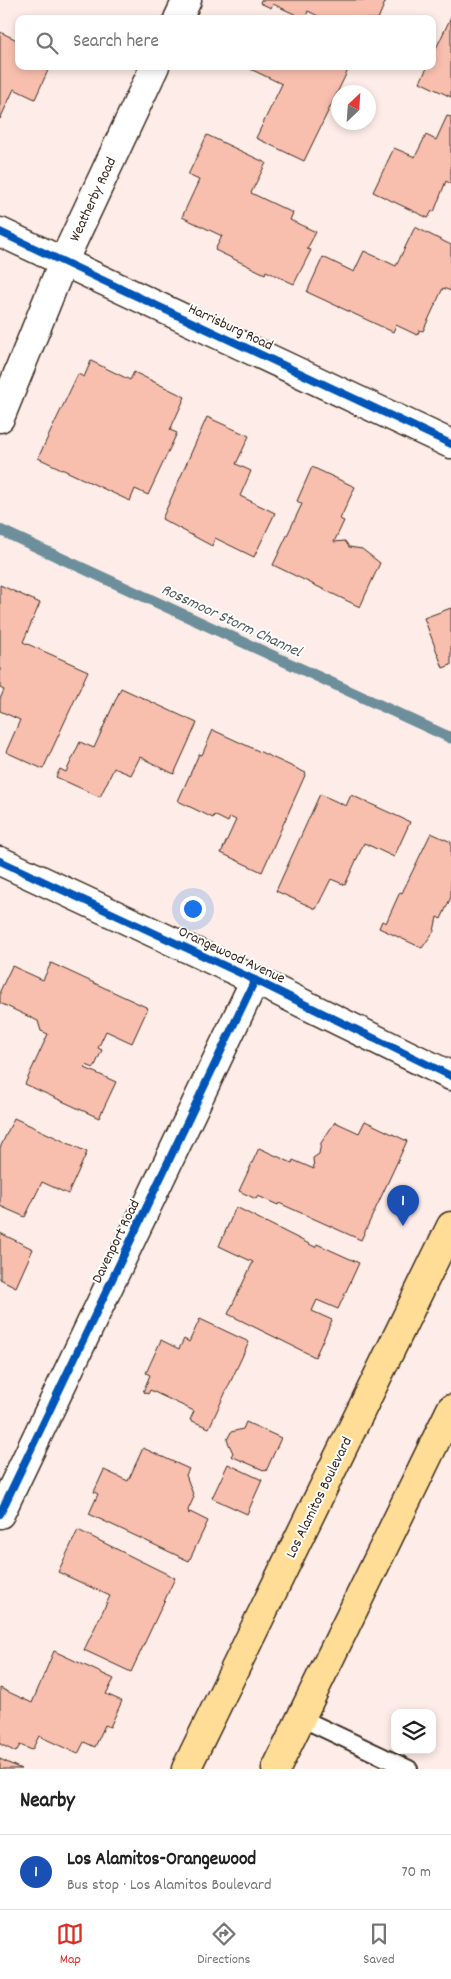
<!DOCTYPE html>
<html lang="en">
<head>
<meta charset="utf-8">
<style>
  :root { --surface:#fff; --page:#f6f6f6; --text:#222; --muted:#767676; --line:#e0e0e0; --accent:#d93025 }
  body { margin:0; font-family:Dekko,sans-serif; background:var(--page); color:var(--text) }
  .controls { position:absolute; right:15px; bottom:15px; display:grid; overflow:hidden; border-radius:10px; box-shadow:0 2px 8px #0003 }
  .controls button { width:45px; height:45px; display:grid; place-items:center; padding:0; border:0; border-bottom:1px solid var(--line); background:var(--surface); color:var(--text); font:25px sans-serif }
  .compass { position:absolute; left:331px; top:85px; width:45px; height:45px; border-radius:50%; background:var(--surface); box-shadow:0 2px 8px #0003; rotate:25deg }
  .you { position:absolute; left:192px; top:908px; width:18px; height:18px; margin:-12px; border:4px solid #fff; border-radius:50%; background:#1a73e8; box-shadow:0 0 0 8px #1a73e833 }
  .badge { display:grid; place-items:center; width:32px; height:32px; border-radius:50%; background:var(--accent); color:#fff; font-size:16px; font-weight:700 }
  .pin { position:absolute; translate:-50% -41px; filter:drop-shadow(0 1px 2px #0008) }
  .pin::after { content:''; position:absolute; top:26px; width:18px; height:15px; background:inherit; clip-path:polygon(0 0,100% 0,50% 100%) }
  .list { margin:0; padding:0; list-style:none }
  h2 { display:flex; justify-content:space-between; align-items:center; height:65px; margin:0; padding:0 20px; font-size:21px }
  h2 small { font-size:16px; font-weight:400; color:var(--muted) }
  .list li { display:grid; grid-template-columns:32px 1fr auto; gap:15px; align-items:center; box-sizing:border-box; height:75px; padding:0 20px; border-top:1px solid var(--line) }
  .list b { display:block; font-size:19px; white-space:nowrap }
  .list p { margin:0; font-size:16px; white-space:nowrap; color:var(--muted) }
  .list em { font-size:16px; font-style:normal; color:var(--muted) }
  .icon { flex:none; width:28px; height:28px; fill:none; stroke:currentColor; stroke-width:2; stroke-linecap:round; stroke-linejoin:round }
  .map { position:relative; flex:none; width:451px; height:1769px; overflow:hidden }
  .search { position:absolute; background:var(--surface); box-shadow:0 2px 8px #0003; left:15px; right:15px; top:15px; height:55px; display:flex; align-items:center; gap:12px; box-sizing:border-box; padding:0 18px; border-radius:10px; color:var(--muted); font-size:19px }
  .sheet { height:140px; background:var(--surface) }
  nav { display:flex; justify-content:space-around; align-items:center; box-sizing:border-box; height:70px; border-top:1px solid var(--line); background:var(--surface); font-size:14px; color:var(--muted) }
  nav a { display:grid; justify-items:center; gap:2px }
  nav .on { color:var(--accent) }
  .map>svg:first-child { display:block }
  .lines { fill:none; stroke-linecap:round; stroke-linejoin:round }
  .stream { stroke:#6c8f9b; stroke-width:11 }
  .building { fill:#f8bfaf; stroke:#3b2a1e }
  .service-casing { stroke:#3b2a1e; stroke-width:20 }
  .minor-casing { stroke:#3b2a1e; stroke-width:31 }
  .tertiary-casing { stroke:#3b2a1e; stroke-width:31 }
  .primary-casing { stroke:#3b2a1e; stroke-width:31 }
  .service { stroke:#fff; stroke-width:16 }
  .minor { stroke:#fff; stroke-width:28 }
  .tertiary { stroke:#fff; stroke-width:28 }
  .primary { stroke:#ffdd96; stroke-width:28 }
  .cycleway-casing { stroke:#fff; stroke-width:11 }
  .cycleway { stroke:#0057b8; stroke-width:8 }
  .labels { text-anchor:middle; stroke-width:4; stroke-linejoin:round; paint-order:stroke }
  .street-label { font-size:15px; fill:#3b2a1e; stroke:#fff }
  .water-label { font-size:16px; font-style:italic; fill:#545c5c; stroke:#fff }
</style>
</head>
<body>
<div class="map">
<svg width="451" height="1769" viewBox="0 0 451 1769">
  <rect width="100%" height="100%" fill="#fdece7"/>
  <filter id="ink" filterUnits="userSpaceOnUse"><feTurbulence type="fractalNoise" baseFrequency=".02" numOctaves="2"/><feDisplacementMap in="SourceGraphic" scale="10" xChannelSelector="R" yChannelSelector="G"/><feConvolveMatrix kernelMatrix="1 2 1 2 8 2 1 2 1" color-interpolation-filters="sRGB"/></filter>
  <g filter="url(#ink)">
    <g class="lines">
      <path class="stream" d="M0,530l451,208"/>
    </g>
    <g class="building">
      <path d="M261,0h125l-8,19h-54l-16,-8 -3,8 -32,-15 -2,4 -11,-5z"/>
      <path d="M451,17v80l-31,-15 8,-16h4v-9z"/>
      <path d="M0,32l19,9v25h31l-15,33 -21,-10 -14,30z"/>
      <path d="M244,66h106l-46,95 -48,-23 26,-54z"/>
      <path d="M447,116l4,1v67l-5,-3 -12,31 -2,-1 -4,7 -55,-26 21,-44 21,9 11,-22 10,5z"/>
      <path d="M207,135l59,28 -15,30 42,20 -3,7 26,12 -9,17 4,1 -17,34 -28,-13 -1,3 -50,-24 7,-14 -40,-19 17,-37 -11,-5z"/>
      <path d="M415,227l36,18v46l-8,-3 -20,43 -3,-1 -3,5 -21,-10 -3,7 -86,-40 16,-35 31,15 10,-21 32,15z"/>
      <path d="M91,361l39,19 4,-8 51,25 -15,33 7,3 -29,62 -13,-6 -5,12 -92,-43 40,-84 6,3z"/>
      <path d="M207,417l42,19 -13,28 15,7 -11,25 35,17 -21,44 -39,-19 -3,8 -50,-27z"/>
      <path d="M312,467l43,20 -15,32 4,2 -10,21 11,-1 4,6 13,2 18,14 -20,44 -87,-42 29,-61 -5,-3z"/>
      <path d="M0,585l40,18 -17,39 65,29 -45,98 -37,-17 14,-32 -20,-9v-12l4,-9 -4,-2z"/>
      <path d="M451,608v57l-8,3 -19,-50z"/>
      <path d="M121,688l76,35 -23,51 -34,-17 -9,18 -17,-7 -14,29 -44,-20 4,-8 6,3 14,-30 14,6z"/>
      <path d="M213,730l93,43 -44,99 -41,-19 15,-33 -6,-3 -2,5 -14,-7 -1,3 -35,-17 21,-47 3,1z"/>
      <path d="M320,794l26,12 5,-11 59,27 -16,35 -30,-14 -19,42 -14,-6 -15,30 -40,-18z"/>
      <path d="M431,833l20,9v55l-10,22 -4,-2 -3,14 -12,17 -43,-20 3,-7 4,2 14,-31 2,1z"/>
      <path d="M51,963l97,45 -16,35 -26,-12 -8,17 4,2 -8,18 -8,-3 -1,3 31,14 -17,36 -74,-34 23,-50 -7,-3 -3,-10 -38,-18v-12l12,-25 31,14z"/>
      <path d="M14,1118l73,34 -19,42 -26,-12 -17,35 -25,-11v-58z"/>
      <path d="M365,1121l42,20 -46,99 -82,-37 -1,2 -20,-9 -2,3 -17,-8 20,-43 33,15 1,-3 21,9 -1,-11 6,-4 2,-11 14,-21 24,11z"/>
      <path d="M236,1207l79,40 2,-3 42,19 -21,46 -21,-9 -5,11 20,9 -17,37 -87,-43 25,-52 -34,-16z"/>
      <path d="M0,1233l33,16 -17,38 -16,-8z"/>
      <path d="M200,1319l49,23 -40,86 -19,-8 4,-9 -44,-21 -2,4 -5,-2 7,-17 -4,-2 15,-33 18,9 5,-10 5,3z"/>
      <path d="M246,1422l35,16 -15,33 -35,-15 2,-3 -6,-13 4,-8 12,-3z"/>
      <path d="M143,1448l46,21 -3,6 8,22 -6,13 1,4 1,-2 18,9 -19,40 -100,-47 9,-20 -4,-2 10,-22 24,11z"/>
      <path d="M228,1464l34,16 -15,34 -35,-16z"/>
      <path d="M78,1530l97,48 -44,94 -47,-22 26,-54 -52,-24z"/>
      <path d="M54,1651l60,28 -8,15 16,7 -12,26 -5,-2 -10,22 -11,-5 -6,12 -39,-18 -7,14 -12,-5 -4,7 -16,-8v-56l32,15z"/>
      <path d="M0,1759l21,10h-21z"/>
    </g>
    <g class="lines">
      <g class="service-casing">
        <path id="service" d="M301,1718l108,51"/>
      </g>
      <g class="minor-casing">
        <g id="minor">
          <path d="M178,19l9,-19"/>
          <path d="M0,232l451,212"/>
          <path d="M0,418l63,-156 92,-196"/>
          <path d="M0,1514l255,-534"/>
        </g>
      </g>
      <g class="tertiary-casing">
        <path id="tertiary" d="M0,861l255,119 196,96"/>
      </g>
      <g class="primary-casing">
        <g id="primary">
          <path d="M186,1769l265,-543"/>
          <path d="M276,1769l175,-360"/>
        </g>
      </g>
      <use href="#service" class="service"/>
      <use href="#minor" class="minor"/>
      <use href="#tertiary" class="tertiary"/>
      <use href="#primary" class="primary"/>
      <g class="cycleway-casing">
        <g id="cycleway">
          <path d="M0,232l451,212"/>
          <path d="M0,861l255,119 196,96"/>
          <path d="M0,1514l255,-534"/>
        </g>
      </g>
      <use href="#cycleway" class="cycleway"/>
    </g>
  </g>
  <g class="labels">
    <g class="street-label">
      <text transform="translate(92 199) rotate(-65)" y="5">Weatherby Road</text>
      <text transform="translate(231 326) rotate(25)" y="5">Harrisburg Road</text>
      <text transform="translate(232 954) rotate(25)" y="5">Orangewood Avenue</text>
      <text transform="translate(115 1241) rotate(-64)" y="5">Davenport Road</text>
      <text transform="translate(318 1497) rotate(-64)" y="5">Los Alamitos Boulevard</text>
    </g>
    <g class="water-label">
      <text transform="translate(232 619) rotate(25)" y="6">Rossmoor Storm Channel</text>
    </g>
  </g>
</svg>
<div class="controls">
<button><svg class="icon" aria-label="layers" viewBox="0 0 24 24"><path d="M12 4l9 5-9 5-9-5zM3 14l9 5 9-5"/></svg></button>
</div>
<svg class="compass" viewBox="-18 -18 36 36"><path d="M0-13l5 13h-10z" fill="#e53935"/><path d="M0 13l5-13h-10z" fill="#767676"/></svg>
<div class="you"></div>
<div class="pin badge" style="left:403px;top:1226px;background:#1a4fb4">1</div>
<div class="search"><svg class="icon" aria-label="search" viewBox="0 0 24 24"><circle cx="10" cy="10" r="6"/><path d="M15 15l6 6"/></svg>Search here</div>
</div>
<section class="sheet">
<h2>Nearby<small></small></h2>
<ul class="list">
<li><span class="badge" style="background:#1a4fb4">1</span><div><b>Los Alamitos-Orangewood</b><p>Bus stop · Los Alamitos Boulevard</p></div><em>70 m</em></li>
</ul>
</section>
<nav>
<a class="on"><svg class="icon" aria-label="map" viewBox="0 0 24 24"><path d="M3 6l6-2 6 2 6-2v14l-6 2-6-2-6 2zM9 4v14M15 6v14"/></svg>Map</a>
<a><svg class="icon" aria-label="directions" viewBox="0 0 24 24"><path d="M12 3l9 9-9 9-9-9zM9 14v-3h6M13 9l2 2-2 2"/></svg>Directions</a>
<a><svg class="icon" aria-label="saved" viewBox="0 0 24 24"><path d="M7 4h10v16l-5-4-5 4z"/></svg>Saved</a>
</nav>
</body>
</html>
